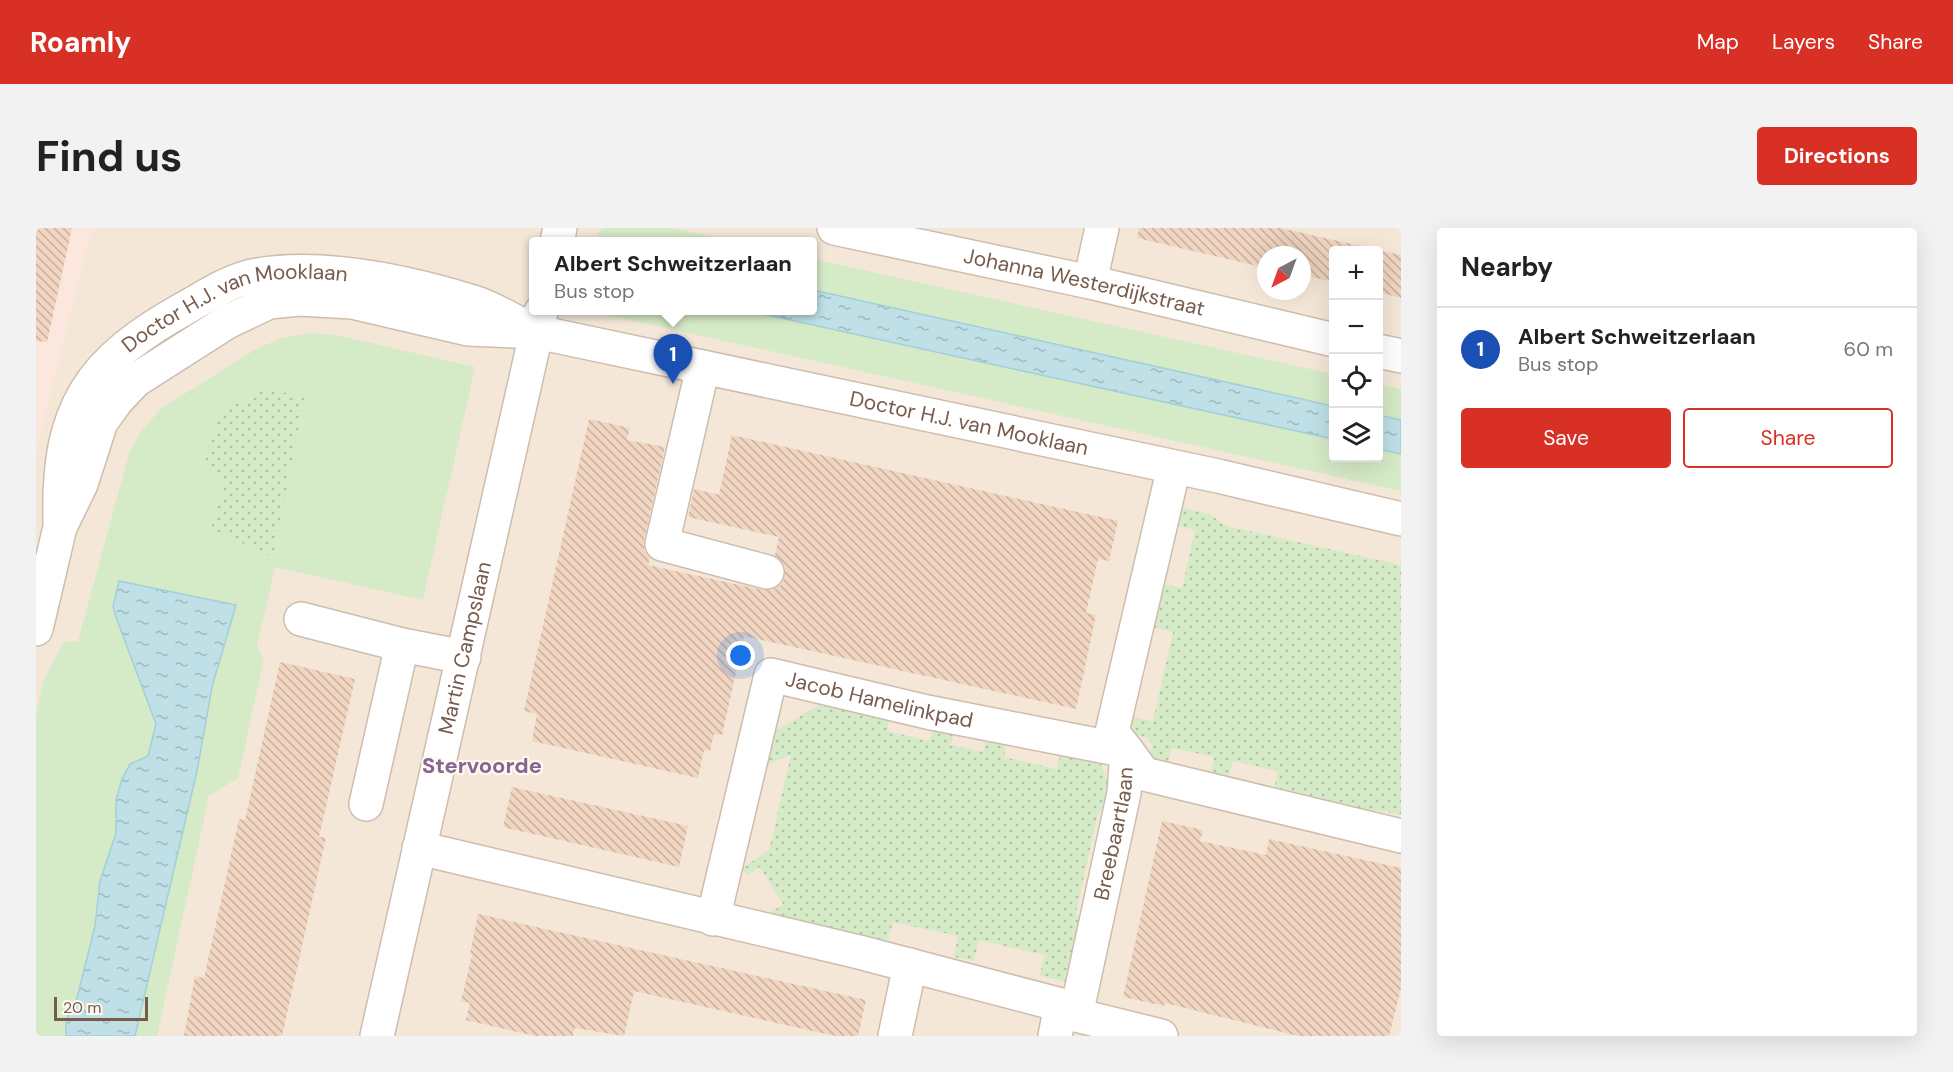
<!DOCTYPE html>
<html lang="en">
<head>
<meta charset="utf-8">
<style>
  :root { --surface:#fff; --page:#f2f2f2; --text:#222; --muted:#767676; --line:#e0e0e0; --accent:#d93025 }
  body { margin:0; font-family:"DM Sans",sans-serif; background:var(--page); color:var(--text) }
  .controls { position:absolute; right:18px; top:18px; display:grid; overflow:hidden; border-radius:6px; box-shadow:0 6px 24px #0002 }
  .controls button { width:54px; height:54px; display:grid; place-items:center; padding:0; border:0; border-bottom:2px solid var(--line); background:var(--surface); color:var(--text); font:30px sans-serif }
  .compass { position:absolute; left:1221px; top:18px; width:54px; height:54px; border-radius:50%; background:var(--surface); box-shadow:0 6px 24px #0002; rotate:221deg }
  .scale { position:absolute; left:18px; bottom:15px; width:94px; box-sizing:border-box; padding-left:6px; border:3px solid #775c4d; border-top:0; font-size:16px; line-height:21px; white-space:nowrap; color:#775c4d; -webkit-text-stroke:4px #fff9f0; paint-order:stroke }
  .you { position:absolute; left:705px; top:428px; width:21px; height:21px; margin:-15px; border:4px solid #fff; border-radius:50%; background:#1a73e8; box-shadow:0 0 0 9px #1a73e833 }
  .badge { display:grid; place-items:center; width:39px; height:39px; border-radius:50%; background:var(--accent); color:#fff; font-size:20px; font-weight:700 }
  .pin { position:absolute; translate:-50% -50px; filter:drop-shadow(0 2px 3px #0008) }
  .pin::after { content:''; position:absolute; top:32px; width:21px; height:18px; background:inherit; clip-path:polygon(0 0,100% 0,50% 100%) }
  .popup { position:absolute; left:493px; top:9px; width:288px; height:78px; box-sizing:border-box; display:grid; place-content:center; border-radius:6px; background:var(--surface); filter:drop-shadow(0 2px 4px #0005); font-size:20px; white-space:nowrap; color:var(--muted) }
  .popup b { font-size:22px; color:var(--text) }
  .popup::after { content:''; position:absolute; left:50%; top:100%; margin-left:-12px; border:12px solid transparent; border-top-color:var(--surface) }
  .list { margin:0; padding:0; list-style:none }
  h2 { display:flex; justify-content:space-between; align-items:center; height:78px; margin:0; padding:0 24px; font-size:26px }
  h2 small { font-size:20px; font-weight:400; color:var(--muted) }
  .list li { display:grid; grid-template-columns:39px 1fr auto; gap:18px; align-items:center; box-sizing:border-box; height:84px; padding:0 24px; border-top:2px solid var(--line) }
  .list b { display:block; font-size:22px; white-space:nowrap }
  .list p { margin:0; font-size:20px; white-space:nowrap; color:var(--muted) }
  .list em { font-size:20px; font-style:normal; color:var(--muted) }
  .actions { display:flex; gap:12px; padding:18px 24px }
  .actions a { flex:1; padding:14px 0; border:2px solid var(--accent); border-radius:6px; text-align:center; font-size:21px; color:var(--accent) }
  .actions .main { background:var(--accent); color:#fff }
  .icon { flex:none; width:33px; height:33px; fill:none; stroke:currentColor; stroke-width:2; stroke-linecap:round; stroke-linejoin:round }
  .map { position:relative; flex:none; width:1365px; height:808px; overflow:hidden; border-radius:6px }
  header { display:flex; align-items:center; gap:36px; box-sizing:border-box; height:84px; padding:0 30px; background:var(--accent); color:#fff }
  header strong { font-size:28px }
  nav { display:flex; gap:33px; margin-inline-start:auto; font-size:21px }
  .intro { display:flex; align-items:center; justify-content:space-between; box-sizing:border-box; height:144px; padding:0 36px }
  h1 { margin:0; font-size:42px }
  .button { padding:15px 27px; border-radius:6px; background:var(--accent); color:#fff; font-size:21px; font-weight:700 }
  main { display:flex; gap:36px; padding:0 36px }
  aside { flex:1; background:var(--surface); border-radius:6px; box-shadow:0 6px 24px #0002 }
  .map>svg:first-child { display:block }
  .residential { fill:#f4e7d8; fill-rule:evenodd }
  .commercial { fill:#fce7de }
  .grass { fill:#d5eac7 }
  .park { fill:url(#park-dots) }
  .water { fill:url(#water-ripples); stroke:#a4cfd8; stroke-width:1.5 }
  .building { fill:url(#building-back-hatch) }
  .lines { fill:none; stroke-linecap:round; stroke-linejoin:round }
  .minor-casing { stroke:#cebdaf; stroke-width:36 }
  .minor { stroke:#fff; stroke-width:33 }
  .labels { text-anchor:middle; stroke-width:4.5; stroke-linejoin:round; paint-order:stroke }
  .street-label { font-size:21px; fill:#775c4d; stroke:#fff9f0 }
  .neighbourhood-label { font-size:22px; font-weight:bold; fill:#846593; stroke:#fff9f0 }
</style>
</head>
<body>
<header>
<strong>Roamly</strong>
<nav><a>Map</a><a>Layers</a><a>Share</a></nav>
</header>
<div class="intro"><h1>Find us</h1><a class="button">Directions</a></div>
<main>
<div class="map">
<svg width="1365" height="808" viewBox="0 0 1365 808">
  <defs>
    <pattern id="park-dots" width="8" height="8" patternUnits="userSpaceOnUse" patternTransform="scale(1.5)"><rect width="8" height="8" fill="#d5eac7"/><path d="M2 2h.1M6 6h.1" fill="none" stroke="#b2c1a4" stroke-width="1.8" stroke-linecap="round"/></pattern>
    <pattern id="water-ripples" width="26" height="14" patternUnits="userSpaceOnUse" patternTransform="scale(1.5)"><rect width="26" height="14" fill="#bee0e6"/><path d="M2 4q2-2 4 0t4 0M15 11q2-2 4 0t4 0" fill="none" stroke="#9fb9bd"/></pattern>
    <pattern id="building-back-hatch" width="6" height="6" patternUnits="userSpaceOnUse" patternTransform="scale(1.5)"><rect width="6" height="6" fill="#f1d5c1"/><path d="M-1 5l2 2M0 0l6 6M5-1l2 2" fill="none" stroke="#c8b09f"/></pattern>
  </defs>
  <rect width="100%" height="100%" fill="#fcf5e9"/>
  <path class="residential" d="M0,0h1365v808h-1365zM498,14h279v68h-279zM1298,22h44v208h-44zM1230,27h36v36h-36z"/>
  <path class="commercial" d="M0,0h56l-56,226z"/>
  <g class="grass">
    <path d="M568,0h69l61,13h-138l3,-10z"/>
    <path d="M777,31l520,115v32l-520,-116z"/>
    <path d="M553,83h160l584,128 1,19h44l1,-9 22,5v37z"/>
    <path d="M275,105l30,3 134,31 -52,233 -148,-33 -18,80 7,12 -26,119 -29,18 -52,240h-121v-321l7,-34 21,-39 14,-1 52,-191 12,-20 20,-22 94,-59 26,-11z"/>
    <path d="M1343,156l22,5v31l-22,-5z"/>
  </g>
  <g class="park">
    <path d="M228,160l41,9 -32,160 -62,-28 14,-45 -23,-20 18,-51z"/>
    <path d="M1142,279l31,7 18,12 174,39v250l-25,-5 -12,7 -91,-25 5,-21 -45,-10 -6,21 -17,-5 4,-20 -42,-9 -5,20 -19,-4 4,-19 -4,-7 -21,-5 4,-16 22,4 20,-89 -22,-5 9,-44 22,5 13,-58 -22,-5z"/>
    <path d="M800,466l55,16 -4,21 43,10 5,-21 20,5 -4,20 32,7 4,-20 20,4 -3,21 53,12 5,-21 36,9 15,37 -3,12 -12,7 -22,100 8,8 -17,61 -27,-6 4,-21 -65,-15 -5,21 -20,-4 4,-21 -65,-14 -5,18 -7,6 -112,-32 14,-10 -23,-37 -12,8 -7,-6 28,-19 22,-95 -25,10 5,-31z"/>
  </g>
  <g class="water">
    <path d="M777,62l520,116v33l-584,-128 64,-1z"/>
    <path d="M1343,187l22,5v34l-22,-5z"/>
    <path d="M83,353l117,24 -24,82 -15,84 -62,265h-69v-14l6,-18 4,-2 19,-76 5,-45 16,-48v-33l6,-21 8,-15 18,-8 8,-32 -40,-107 -3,-11z"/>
  </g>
  <g class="building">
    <path d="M0,0h36l-25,114 -11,-1z"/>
    <path d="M1103,0h141l121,27v43l-23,-6v-42h-44v32l-32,-7v-20h-36v13l-129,-30z"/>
    <path d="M553,191l41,9 -3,12 38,7 -21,93v10l6,8 -2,7 114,25h10l9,-5 4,-8v-10l-10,-12 4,-18 -91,-20 6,-28 25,6 13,-60 386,86 -9,40 -11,-2 -12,54 10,2 -20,94 -332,-73 -22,99 -8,-1 -4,17 -6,-1 -6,28 -166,-37 5,-27 -13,-3z"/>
    <path d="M244,434l75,17 -36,158 7,1 -44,198h-98l11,-60 9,2 35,-159 6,1z"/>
    <path d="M476,559l176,39 -9,41 -176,-40z"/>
    <path d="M1126,593l41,9 -3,11 66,14 3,-16 132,29v120l-12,48h-91l-133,-33 -1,3 -41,-9z"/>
    <path d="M442,686l388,86 -8,36h-23l-201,-45 -10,45 -49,-8 -2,8h-38l-69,-16 4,-17 -9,-2 11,-46 -2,-1z"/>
  </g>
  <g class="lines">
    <g class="minor-casing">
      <g id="minor">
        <path id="s1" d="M798,0l256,54 244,58"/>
        <path d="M521,14l3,-14"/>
        <path d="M1054,54l12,-54"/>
        <path d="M1342,123l23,5"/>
        <path d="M667,139l-41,177 105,28"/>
        <path id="s2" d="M24,294c-3,-114 29,-161 127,-215 21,-12 46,-28 70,-32 67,-11 151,7 216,27 17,5 33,15 49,23"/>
        <path d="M265,391l101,26 62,12"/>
        <path id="s3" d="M0,401l24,-102 21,-43 20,-62 16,-22 19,-20 91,-58 42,-20 30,-3 53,3 116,27 69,3 681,144 183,43"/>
        <path d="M330,576l36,-159"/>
        <path d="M383,620l440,104 202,53 15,10"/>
        <path id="s4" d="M677,691l58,-244 156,37 200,39 17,23 257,62"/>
        <path id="s5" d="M341,808l164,-724"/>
        <path d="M859,808l15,-71"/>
        <path d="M1019,808l6,-31"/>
        <path id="s6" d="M1125,808l-85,-21 48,-222 3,-42 -15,-19 62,-265"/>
      </g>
    </g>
    <use href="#minor" class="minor"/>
  </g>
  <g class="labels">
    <g class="street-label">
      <text dy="7" stroke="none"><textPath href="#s1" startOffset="256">Johanna Westerdijkstraat</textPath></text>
      <text dy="7" stroke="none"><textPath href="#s2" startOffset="315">Doctor H.J. van Mooklaan</textPath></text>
      <text dy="7" stroke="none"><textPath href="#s3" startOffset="1140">Doctor H.J. van Mooklaan</textPath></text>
      <text dy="7" stroke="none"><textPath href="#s5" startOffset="398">Martin Campslaan</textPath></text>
      <text dy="7" stroke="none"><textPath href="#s4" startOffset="362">Jacob Hamelinkpad</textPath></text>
      <text dy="7" stroke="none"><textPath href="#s6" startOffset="273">Breebaartlaan</textPath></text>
    </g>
    <g class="neighbourhood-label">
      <text x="446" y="545">Stervoorde</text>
    </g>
  </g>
</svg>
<div class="controls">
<button>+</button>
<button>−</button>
<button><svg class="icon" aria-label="locate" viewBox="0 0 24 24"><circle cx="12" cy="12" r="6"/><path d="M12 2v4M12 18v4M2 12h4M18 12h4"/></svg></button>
<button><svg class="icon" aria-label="layers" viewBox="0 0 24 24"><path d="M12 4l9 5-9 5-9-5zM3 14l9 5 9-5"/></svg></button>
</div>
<svg class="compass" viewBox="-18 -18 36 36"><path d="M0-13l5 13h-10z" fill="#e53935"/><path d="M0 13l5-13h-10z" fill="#767676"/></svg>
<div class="scale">20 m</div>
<div class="you"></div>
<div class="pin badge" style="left:637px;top:156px;background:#1a4fb4">1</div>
<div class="popup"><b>Albert Schweitzerlaan</b>Bus stop</div>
</div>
<aside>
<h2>Nearby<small></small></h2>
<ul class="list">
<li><span class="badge" style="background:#1a4fb4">1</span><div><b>Albert Schweitzerlaan</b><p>Bus stop</p></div><em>60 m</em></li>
</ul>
<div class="actions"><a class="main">Save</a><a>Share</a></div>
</aside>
</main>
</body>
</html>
